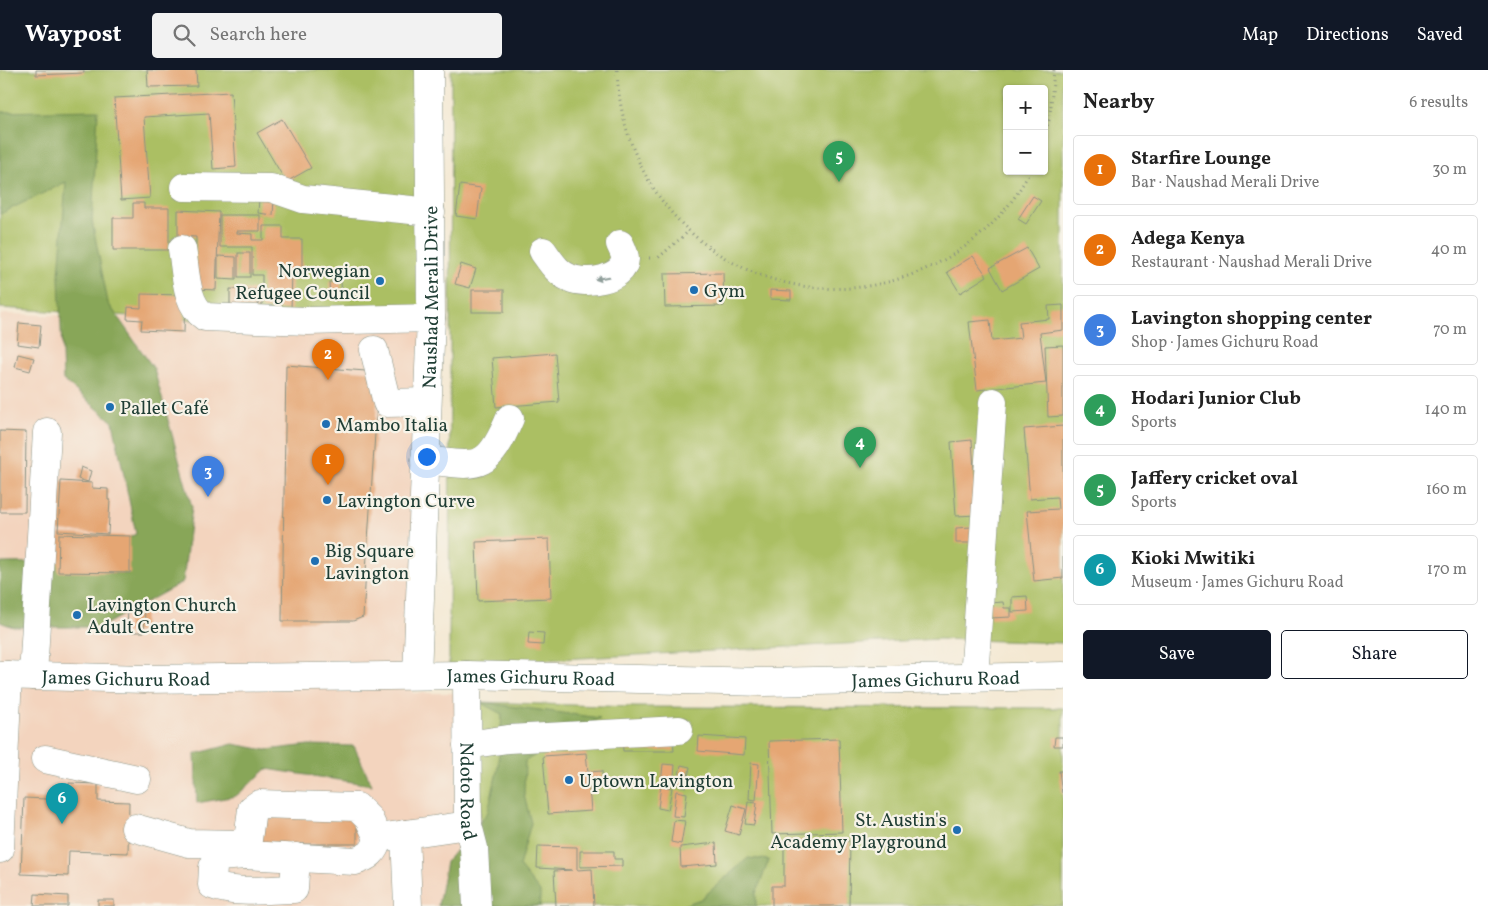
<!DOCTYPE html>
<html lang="en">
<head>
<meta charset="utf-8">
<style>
  :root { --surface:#fff; --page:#f2f2f2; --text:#222; --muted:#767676; --line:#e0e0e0; --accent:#111827 }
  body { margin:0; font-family:Vollkorn,serif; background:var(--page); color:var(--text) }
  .controls { position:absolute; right:15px; top:15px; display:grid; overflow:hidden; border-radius:5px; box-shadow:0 1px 4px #0004 }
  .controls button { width:45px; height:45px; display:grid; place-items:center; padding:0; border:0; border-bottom:1px solid var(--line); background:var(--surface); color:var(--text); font:25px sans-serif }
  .you { position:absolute; left:426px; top:386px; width:18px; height:18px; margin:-12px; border:4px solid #fff; border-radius:50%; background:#1a73e8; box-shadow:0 0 0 8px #1a73e833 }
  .badge { display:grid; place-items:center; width:32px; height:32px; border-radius:50%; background:var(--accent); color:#fff; font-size:16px; font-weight:700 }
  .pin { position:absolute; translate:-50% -41px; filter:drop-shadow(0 1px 2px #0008) }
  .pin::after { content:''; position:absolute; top:26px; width:18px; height:15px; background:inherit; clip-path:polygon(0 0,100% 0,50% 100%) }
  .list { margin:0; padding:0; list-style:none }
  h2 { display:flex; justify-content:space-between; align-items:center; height:65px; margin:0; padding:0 20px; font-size:21px }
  h2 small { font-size:16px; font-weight:400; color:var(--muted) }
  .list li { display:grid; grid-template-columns:32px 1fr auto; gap:15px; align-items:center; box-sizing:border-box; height:70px; margin:0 10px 10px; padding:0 10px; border:1px solid var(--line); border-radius:5px }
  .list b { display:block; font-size:19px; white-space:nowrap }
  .list p { margin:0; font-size:16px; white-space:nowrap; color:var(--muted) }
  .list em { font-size:16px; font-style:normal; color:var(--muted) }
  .actions { display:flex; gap:10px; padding:15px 20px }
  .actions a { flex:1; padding:11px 0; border:1px solid var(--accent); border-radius:5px; text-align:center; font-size:18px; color:var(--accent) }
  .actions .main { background:var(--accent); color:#fff }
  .icon { flex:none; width:28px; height:28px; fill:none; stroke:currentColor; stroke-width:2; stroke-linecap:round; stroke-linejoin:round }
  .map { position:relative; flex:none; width:1063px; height:836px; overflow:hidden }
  header { display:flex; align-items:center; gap:30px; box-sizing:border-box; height:70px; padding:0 25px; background:var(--accent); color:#fff }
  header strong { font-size:24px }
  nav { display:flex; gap:28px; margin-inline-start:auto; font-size:18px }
  .search { width:350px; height:45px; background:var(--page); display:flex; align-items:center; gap:12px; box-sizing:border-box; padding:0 18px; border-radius:5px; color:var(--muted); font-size:19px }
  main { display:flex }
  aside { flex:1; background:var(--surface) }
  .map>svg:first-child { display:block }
  .built { fill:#f3d4be }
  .green { fill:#abbf63; stroke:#657e4c; fill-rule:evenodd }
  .forest { fill:#88a659; stroke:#547246 }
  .building { fill:#e5a673 }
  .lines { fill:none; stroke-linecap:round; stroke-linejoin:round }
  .minor-casing { stroke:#8a9283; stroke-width:29 }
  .major-casing { stroke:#8a9283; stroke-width:29 }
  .path { stroke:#8a9283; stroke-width:3; stroke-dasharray:1 4; stroke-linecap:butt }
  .minor { stroke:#fff; stroke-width:28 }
  .major { stroke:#fff; stroke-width:28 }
  .oneway { fill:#8f9e9a }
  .poi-dot { fill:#1f6fb2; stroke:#f7f3e8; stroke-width:2 }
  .labels { text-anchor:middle; stroke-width:4.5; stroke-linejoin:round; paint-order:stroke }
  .poi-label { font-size:19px; fill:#1f3d34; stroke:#f7f3e8; text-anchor:start }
  .street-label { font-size:19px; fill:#1f3d34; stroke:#f7f3e8 }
</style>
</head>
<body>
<header>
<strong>Waypost</strong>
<div class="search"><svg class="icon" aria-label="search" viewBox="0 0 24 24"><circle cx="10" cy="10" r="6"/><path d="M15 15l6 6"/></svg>Search here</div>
<nav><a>Map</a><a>Directions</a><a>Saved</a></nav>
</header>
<main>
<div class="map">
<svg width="1063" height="836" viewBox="0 0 1063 836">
  <rect width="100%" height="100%" fill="#f7f3e8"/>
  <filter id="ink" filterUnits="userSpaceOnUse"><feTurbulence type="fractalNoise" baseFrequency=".02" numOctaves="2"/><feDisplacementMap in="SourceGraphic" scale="10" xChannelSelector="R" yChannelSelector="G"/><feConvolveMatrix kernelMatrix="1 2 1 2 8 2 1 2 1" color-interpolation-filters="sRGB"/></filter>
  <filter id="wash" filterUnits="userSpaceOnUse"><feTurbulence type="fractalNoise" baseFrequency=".0096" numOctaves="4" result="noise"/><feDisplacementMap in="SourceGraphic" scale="20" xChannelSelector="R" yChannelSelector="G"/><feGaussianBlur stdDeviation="1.12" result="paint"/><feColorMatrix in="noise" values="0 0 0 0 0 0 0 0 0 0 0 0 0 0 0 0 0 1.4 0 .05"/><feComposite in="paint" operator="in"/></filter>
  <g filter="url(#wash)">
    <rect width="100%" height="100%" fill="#f4e8d2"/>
    <path class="built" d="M6,244l415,11 -9,368h62l2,213h-476v-591z"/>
    <g class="green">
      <path d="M0,0h415l7,248 -145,7 -277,-17z"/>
      <path d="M451,0h612v573l-124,-4 -490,26zM1007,19h37v82h-37z"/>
      <path d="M479,632l155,5 429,1v198h-582z"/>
    </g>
    <g class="forest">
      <path d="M98,40l-6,111 16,82 46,66 38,138 -9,75 -82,45h-88l-13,-5v-59l68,-1 68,-28 -23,-112 -50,-42 -4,-104 7,-94 -66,32v-102z"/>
      <path d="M479,632l121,16 -75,43 -1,34 7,28 -12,43 21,26v14h-102l8,-44 42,-50 10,-45 4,-53z"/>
      <path d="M233,674l33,6 43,-5 45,1 18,39 -105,-16 -31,27 -39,7 -2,-49z"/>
      <path d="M748,788l21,2 -13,33v13h-75l20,-7z"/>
    </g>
    <g id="blocks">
      <g class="building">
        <path d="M36,0h48v3l-48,2z"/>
        <path d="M147,0h49l1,16 -49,1z"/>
        <path d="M231,22l5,75 -23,2 -4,-56 -65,4 6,81 -29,2 -7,-102z"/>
        <path d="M282,49l29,49 -25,14 -29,-49z"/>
        <path d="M460,115l21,3 -4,31 -21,-3z"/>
        <path d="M1033,126l8,5 -15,23 -8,-5z"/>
        <path d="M259,128l15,1 -1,16 -15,-2z"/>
        <path d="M133,133h11v5h25v42h-56v-32h20z"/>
        <path d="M178,140l41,2 -3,78 -21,-1 1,-52 -18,-1z"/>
        <path d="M220,145h40v16h-23v2l15,1v6h11v-14h20v13h19v32h-10l-1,39 -29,-1v-34h-10v-28h-32z"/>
        <path d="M1027,178l12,21 -37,21 -12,-22z"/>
        <rect x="238" y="183" width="12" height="24"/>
        <path d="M218,186l18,1v23l-18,-1z"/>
        <path d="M973,186l14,20 -27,17 -13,-21z"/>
        <path d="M461,194l15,5 -6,19 -15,-4z"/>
        <path d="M723,203l1,33 -59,1 -1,-33z"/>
        <path d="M341,211l1,18h-12l-1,-17z"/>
        <path d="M230,219l29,1 -1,20 -28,-1z"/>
        <rect x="472" y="220" width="32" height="22"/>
        <path d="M770,220l21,1v9l-21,-1z"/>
        <path d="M141,224l44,1 -1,37 -43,-2 1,-10 -15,-1 1,-12 13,1z"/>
        <path d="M1063,235v25l-23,3 6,50 -69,7 -8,-68 21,-2 2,21 29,-3 -2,-16 30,-3 -1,-13z"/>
        <path d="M19,253l22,2 -2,22 -22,-3z"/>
        <path d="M1063,275v71l-15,1 -3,-71z"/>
        <path d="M555,283l4,49 -63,5 -4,-49z"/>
        <path d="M18,284l16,4 -4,13 -15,-4z"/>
        <path d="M286,295l93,7 -16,245 -10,4h-71z"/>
        <path d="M1063,356v152l-29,3 -7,-70 31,-2 -1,-12 -27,2 -6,-70z"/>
        <path d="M0,361l26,1 -1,80h-25z"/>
        <path d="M972,370l5,75 -21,1 -5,-74z"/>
        <path d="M81,397l10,4 -3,11 -10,-3z"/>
        <path d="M61,411l31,2v5l16,1v11h2l-2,34 -50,-3z"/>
        <path d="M971,457v16h-15v-15z"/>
        <path d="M59,464l71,2v37l-72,-1z"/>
        <path d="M549,469l2,59 -73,3 -2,-59z"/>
        <path d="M1027,526l1,15 -16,1v-15z"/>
        <path d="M1003,532l1,6h7v9l-21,1 -1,-15z"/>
        <path d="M128,537l17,1 -1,24h-17z"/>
        <path d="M529,562l15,1 -1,12 -15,-1z"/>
        <path d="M699,666l46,3 -1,16 -46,-4z"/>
        <path d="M622,667h51l1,14h-51z"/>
        <path d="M1055,667h8v9h-9z"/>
        <path d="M839,669l3,93 -70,2 -3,-93z"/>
        <path d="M586,683l2,19 14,-1 1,15 -14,1 2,24 -43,3 -5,-58z"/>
        <path d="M751,693l8,1 -3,36 -7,-1z"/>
        <path d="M663,694l12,1 -2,21 -12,-2z"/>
        <path d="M681,695l9,2 -4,20 -9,-2z"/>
        <path d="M1059,701h4v22h-1z"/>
        <path d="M69,713l29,1v17l31,1 -1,51 -59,-2 -1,25 -47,-2 3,-76 44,2z"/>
        <path d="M661,716l11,2 -4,22 -10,-2z"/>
        <path d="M676,721l11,2 -3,24 -11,-1z"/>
        <path d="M748,732l9,1 -3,22 -9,-1z"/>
        <path d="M733,735l13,4 -7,26 -14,-4z"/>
        <rect x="259" y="747" width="98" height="27"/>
        <path d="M674,750l11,1 -4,23 -10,-2z"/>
        <path d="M784,770l66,1 -1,65h-77v-20h12z"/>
        <path d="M716,773l1,21 -36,3 -1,-20z"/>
        <path d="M538,776l39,1v23l15,-1 2,37h-38l-2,-35 18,-1 -35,-2z"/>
        <path d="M580,781h34v8h8v7l-42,1z"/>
        <path d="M35,824l33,2v10h-34z"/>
        <rect x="98" y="830" width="16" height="6"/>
      </g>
    </g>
  </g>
  <g filter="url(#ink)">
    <use href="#blocks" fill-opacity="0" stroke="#8a9283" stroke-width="1"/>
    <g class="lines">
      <g class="minor-casing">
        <g id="minor">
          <path d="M184,117l87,1 32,11 128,13"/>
          <path d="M182,179c4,22 3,55 23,68l103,4 123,-3"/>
          <path d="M543,181c8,11 14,22 27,27 15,7 54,2 55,-19 0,-5 -3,-11 -5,-15"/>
          <path d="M374,280l13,53 40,-1"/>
          <path d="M425,390c53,6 62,13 85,-42"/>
          <path id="s1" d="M417,605l14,-357 -2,-248"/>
          <path id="s2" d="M467,605l1,150 6,23 3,58"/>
          <path d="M33,606l14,-244"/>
          <path d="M974,608l19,-276"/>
          <path d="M467,675l41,-6 171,-9"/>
          <path d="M45,689l92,20"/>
          <path d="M259,734l98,3 12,12 9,19c-3,14 -9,19 -23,23l-109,-6 6,-46z"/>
          <path d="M135,758l54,15 52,1"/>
          <path d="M405,764l3,72"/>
          <path d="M378,768l90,-13"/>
          <path d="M0,779l8,-174"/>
          <path d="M246,785l-28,2 -5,10 -1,18c25,10 56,4 82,4l2,-32"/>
        </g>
      </g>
      <g class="major-casing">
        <g id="major">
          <path id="s3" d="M0,605l145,4 322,-4 298,7 298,-6"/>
        </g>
      </g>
      <g class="path">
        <path d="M617,0c6,163 168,268 317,195 41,-20 76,-53 96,-94"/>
        <path d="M1044,65l6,-18 4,-47"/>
        <path d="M649,188h9l31,-27"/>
      </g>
      <use href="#minor" class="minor"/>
      <use href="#major" class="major"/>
    </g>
    <defs><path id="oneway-solid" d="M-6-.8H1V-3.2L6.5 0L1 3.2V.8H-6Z" transform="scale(1.25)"/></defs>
    <use class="oneway" href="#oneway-solid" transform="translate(602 208) rotate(169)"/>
  </g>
  <g class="poi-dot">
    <circle cx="380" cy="211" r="5"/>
    <circle cx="694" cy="220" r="5"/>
    <circle cx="110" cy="337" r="5"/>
    <circle cx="326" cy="354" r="5"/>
    <circle cx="327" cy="430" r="5"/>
    <circle cx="315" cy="491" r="5"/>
    <circle cx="77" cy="545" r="5"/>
    <circle cx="569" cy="710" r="5"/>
    <circle cx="957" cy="760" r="5"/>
  </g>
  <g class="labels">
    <g class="poi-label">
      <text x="370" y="207" text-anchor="end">Norwegian<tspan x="370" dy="22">Refugee Council</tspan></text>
      <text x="704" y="227">Gym</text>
      <text x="120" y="344">Pallet Café</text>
      <text x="336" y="361">Mambo Italia</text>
      <text x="337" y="437">Lavington Curve</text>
      <text x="325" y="487">Big Square<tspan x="325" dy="22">Lavington</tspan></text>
      <text x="87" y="541">Lavington Church<tspan x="87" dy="22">Adult Centre</tspan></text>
      <text x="579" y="717">Uptown Lavington</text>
      <text x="947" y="756" text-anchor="end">St. Austin's<tspan x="947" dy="22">Academy Playground</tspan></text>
    </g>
    <g class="street-label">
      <text dy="7" stroke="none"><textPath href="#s1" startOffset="378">Naushad Merali Drive</textPath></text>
      <text dy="7" stroke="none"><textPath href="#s3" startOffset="126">James Gichuru Road</textPath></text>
      <text dy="7" stroke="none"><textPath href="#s3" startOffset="531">James Gichuru Road</textPath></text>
      <text dy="7" stroke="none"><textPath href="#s3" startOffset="936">James Gichuru Road</textPath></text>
      <text dy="7" stroke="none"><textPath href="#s2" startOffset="116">Ndoto Road</textPath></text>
    </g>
  </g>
</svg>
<div class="controls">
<button>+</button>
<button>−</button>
</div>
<div class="you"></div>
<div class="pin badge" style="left:328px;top:415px;background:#e8710a">1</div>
<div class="pin badge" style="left:328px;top:310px;background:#e8710a">2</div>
<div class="pin badge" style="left:208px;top:427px;background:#3f7fe0">3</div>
<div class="pin badge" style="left:860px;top:398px;background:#2e9e5b">4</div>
<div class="pin badge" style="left:839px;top:112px;background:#2e9e5b">5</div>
<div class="pin badge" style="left:62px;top:754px;background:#0f9aa8">6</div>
</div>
<aside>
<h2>Nearby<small>6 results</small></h2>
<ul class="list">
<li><span class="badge" style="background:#e8710a">1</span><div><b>Starfire Lounge</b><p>Bar · Naushad Merali Drive</p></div><em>30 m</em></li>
<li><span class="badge" style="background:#e8710a">2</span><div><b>Adega Kenya</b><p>Restaurant · Naushad Merali Drive</p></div><em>40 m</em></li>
<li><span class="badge" style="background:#3f7fe0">3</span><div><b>Lavington shopping center</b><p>Shop · James Gichuru Road</p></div><em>70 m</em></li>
<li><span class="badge" style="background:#2e9e5b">4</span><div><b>Hodari Junior Club</b><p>Sports</p></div><em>140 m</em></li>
<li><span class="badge" style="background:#2e9e5b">5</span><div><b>Jaffery cricket oval</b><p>Sports</p></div><em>160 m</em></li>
<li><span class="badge" style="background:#0f9aa8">6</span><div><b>Kioki Mwitiki</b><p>Museum · James Gichuru Road</p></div><em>170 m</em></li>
</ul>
<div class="actions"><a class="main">Save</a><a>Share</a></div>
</aside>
</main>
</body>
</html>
